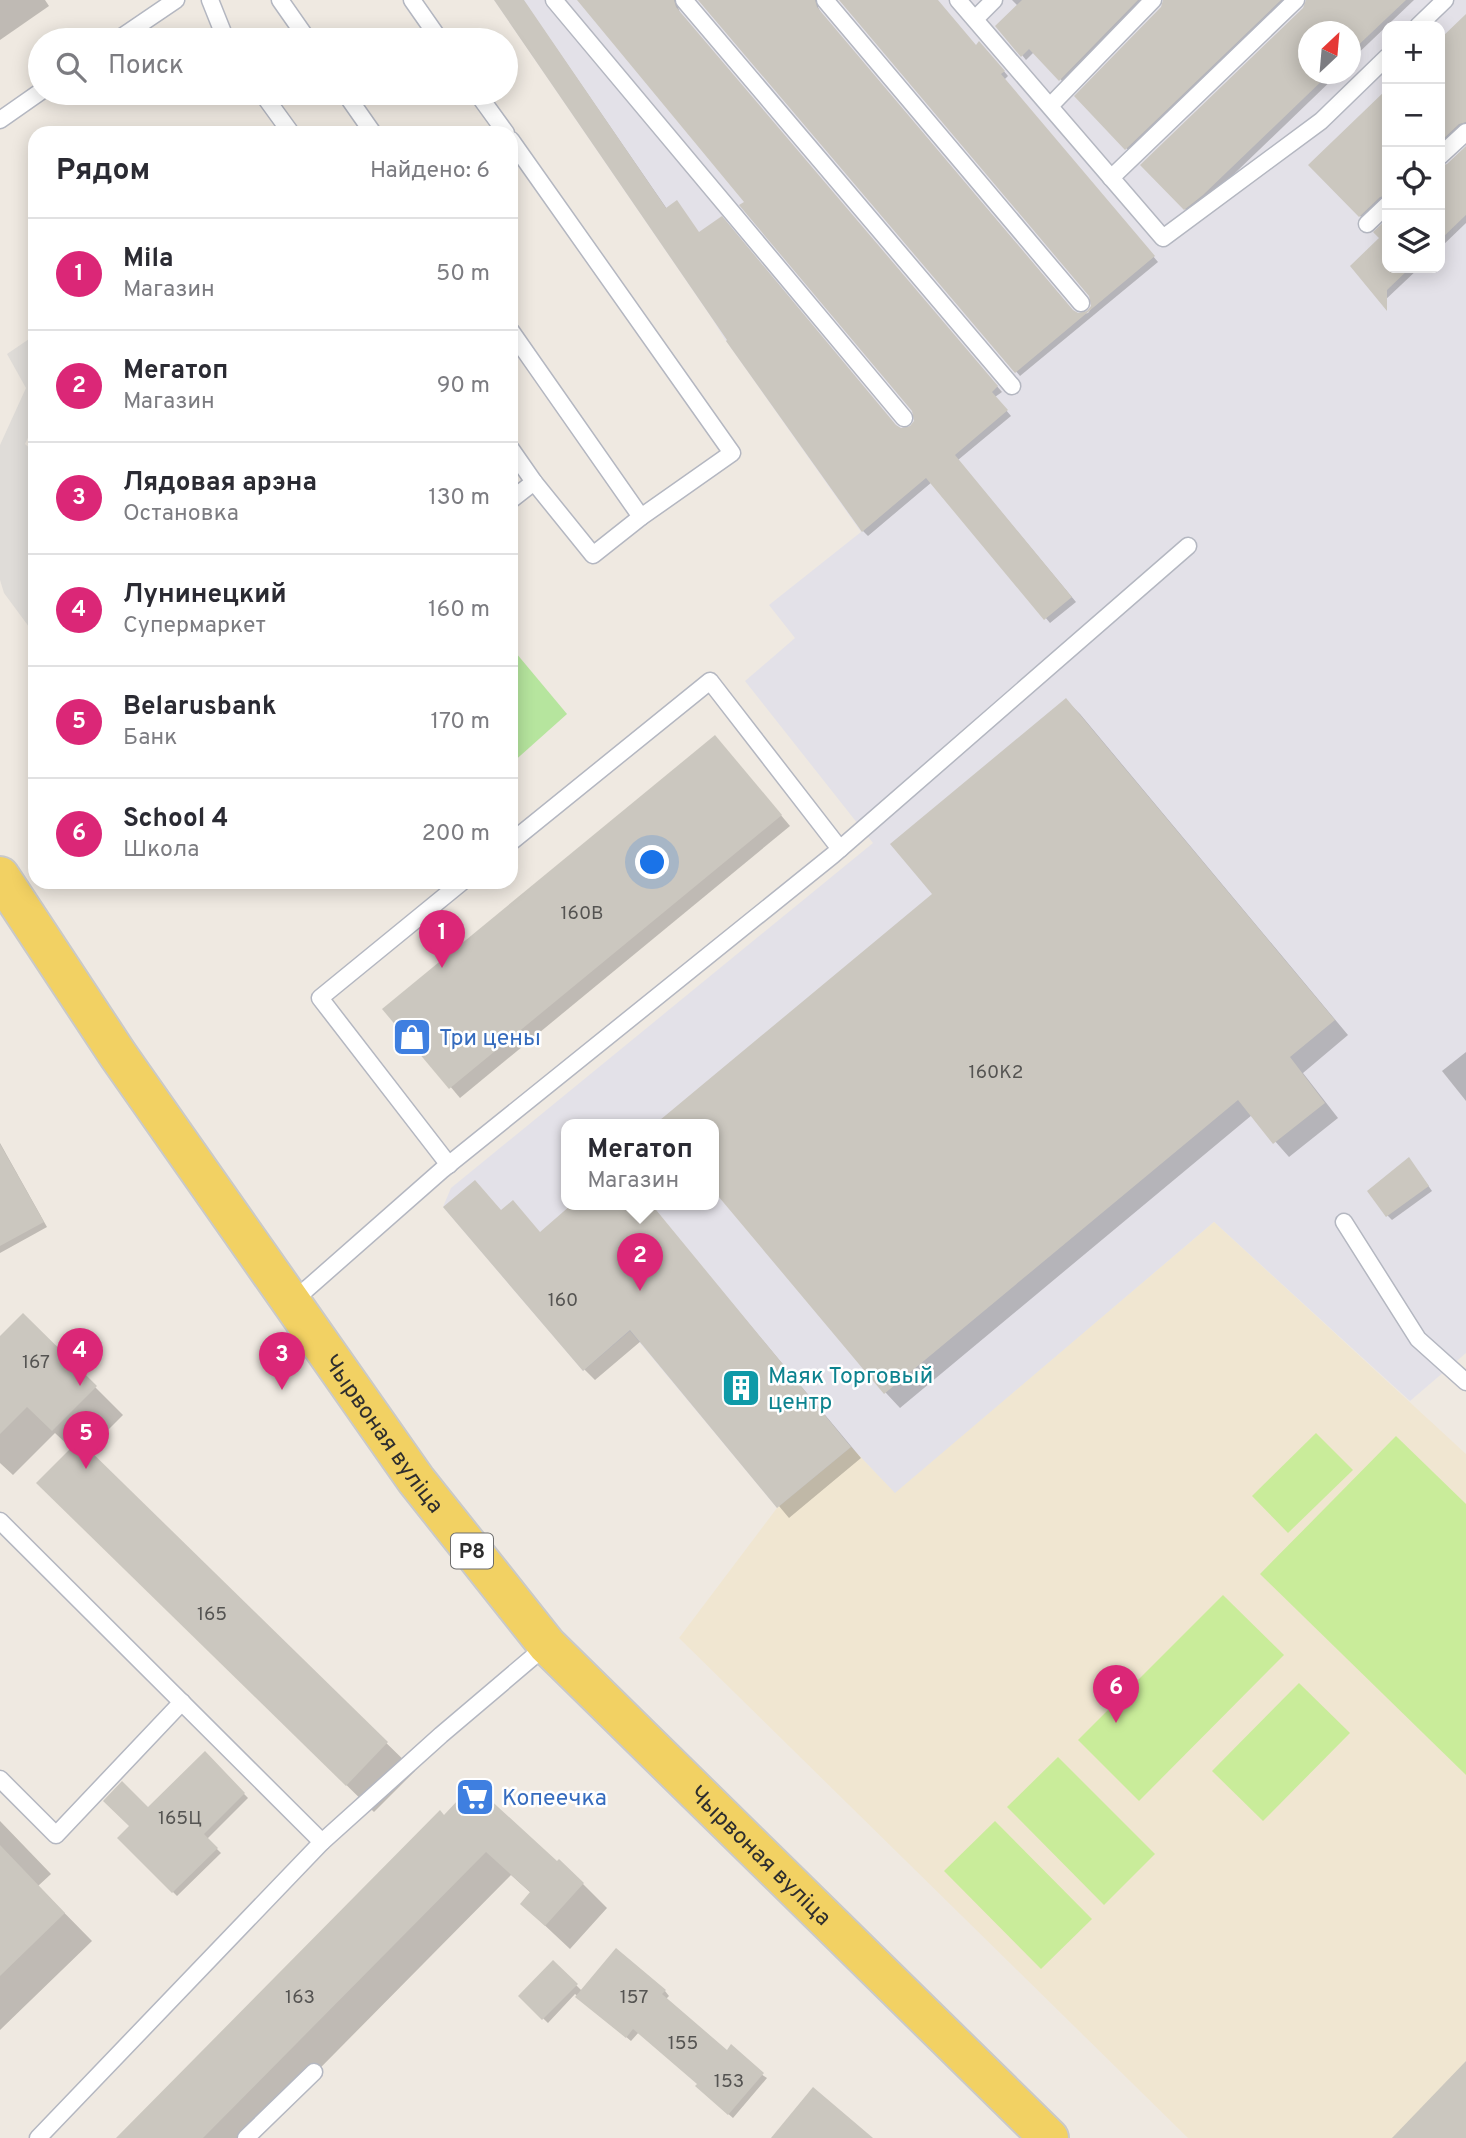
<!DOCTYPE html>
<html lang="ru">
<head>
<meta charset="utf-8">
<style>
  :root { --surface:#fff; --page:#f7f7f7; --text:#2b2b33; --muted:#7c7c81; --line:#e1e1e2; --accent:#db2777 }
  body { margin:0; font-family:Overpass,sans-serif; background:var(--page); color:var(--text) }
  .controls { position:absolute; right:21px; top:21px; display:grid; overflow:hidden; border-radius:14px; box-shadow:0 4px 18px #0003 }
  .controls button { width:63px; height:63px; display:grid; place-items:center; padding:0; border:0; border-bottom:2px solid var(--line); background:var(--surface); color:var(--text); font:35px sans-serif }
  .compass { position:absolute; left:1298px; top:21px; width:63px; height:63px; border-radius:50%; background:var(--surface); box-shadow:0 4px 18px #0003; rotate:26deg }
  .you { position:absolute; left:653px; top:863px; width:24px; height:24px; margin:-18px; border:5px solid #fff; border-radius:50%; background:#1a73e8; box-shadow:0 0 0 10px #1a73e833 }
  .badge { display:grid; place-items:center; width:46px; height:46px; border-radius:50%; background:var(--accent); color:#fff; font-size:23px; font-weight:700 }
  .pin { position:absolute; translate:-50% -58px; filter:drop-shadow(0 2px 4px #0008) }
  .pin::after { content:''; position:absolute; top:37px; width:24px; height:21px; background:inherit; clip-path:polygon(0 0,100% 0,50% 100%) }
  .popup { position:absolute; left:561px; top:1119px; width:158px; height:91px; box-sizing:border-box; display:grid; place-content:center; border-radius:14px; background:var(--surface); filter:drop-shadow(0 2px 5px #0005); font-size:23px; white-space:nowrap; color:var(--muted) }
  .popup b { font-size:26px; color:var(--text) }
  .popup::after { content:''; position:absolute; left:50%; top:100%; margin-left:-14px; border:14px solid transparent; border-top-color:var(--surface) }
  .list { margin:0; padding:0; list-style:none }
  h2 { display:flex; justify-content:space-between; align-items:center; height:91px; margin:0; padding:0 28px; font-size:30px }
  h2 small { font-size:23px; font-weight:400; color:var(--muted) }
  .list li { display:grid; grid-template-columns:46px 1fr auto; gap:21px; align-items:center; box-sizing:border-box; height:112px; padding:0 28px; border-top:2px solid var(--line) }
  .list b { display:block; font-size:26px; white-space:nowrap }
  .list p { margin:0; font-size:23px; white-space:nowrap; color:var(--muted) }
  .list em { font-size:23px; font-style:normal; color:var(--muted) }
  .icon { flex:none; width:38px; height:38px; fill:none; stroke:currentColor; stroke-width:2; stroke-linecap:round; stroke-linejoin:round }
  .map { position:relative; flex:none; width:1466px; height:2138px; overflow:hidden }
  .search { position:absolute; background:var(--surface); box-shadow:0 4px 18px #0003; left:28px; top:28px; width:490px; height:77px; display:flex; align-items:center; gap:18px; box-sizing:border-box; padding:0 24px; border-radius:38px; color:var(--muted); font-size:26px }
  .panel { position:absolute; background:var(--surface); box-shadow:0 4px 18px #0003; left:28px; top:126px; width:490px; height:763px; border-radius:21px }
  .map>svg:first-child { display:block }
  .industrial { fill:#e3e1e8; fill-rule:evenodd }
  .education { fill:#f0e6d1 }
  .green { fill:#b6e59e }
  .pitch { fill:#c9ec9a }
  .plaza { fill:#dfdcd8 }
  .shadow { fill:#0003 }
  .building { fill:#cbc7bf }
  .lines { fill:none; stroke-linecap:round; stroke-linejoin:round }
  .lane-casing { stroke:#b4b7c1; stroke-width:19 }
  .primary-casing { stroke:#c9c9c9; stroke-width:42 }
  .lane { stroke:#fff; stroke-width:16 }
  .primary { stroke:#f2d163; stroke-width:38 }
  .labels { text-anchor:middle; stroke-width:5; stroke-linejoin:round; paint-order:stroke }
  .number-label { font-size:19px; fill:#555452 }
  .shield { fill:#fff; stroke:#6d6d6d; stroke-width:2 }
  .shield-label { font-size:21px; font-weight:bold; fill:#2e2e2e }
  .shop-label { font-size:23px; fill:#366cbe; stroke:#fff; text-anchor:start }
  .culture-label { font-size:23px; fill:#0d838f; stroke:#fff; text-anchor:start }
  .street-label { font-size:23px; fill:#2e2e2e; stroke:#fff }
</style>
</head>
<body>
<div class="map">
<svg width="1466" height="2138" viewBox="0 0 1466 2138">
  <rect width="100%" height="100%" fill="#efe9e1"/>
  <path class="industrial" d="M494,0h972v1353l-56,48 -196,-179 -319,272 -44,-47 -74,61 -147,-177 -47,40 -140,-164 8,-19 422,-345 -128,-162 50,-43 -26,-33 92,-73 -135,-191 -15,-24zM1387,26h53v242h-53zM1308,32h42v42h-42zM566,1125h148v80h-148z"/>
  <path class="education" d="M1214,1222l252,232v684h-278l-509,-500 98,-130 74,-61 44,46z"/>
  <path class="green" d="M511,647l56,67 -56,50z"/>
  <g class="pitch">
    <path d="M1316,1433l37,37 -65,63 -36,-37z"/>
    <path d="M1396,1436l70,68v271l-206,-201z"/>
    <path d="M1223,1595l61,60 -145,146 -61,-61z"/>
    <path d="M1299,1683l51,50 -87,88 -51,-50z"/>
    <path d="M1058,1757l97,97 -51,51 -97,-98z"/>
    <path d="M995,1821l97,98 -51,50 -97,-98z"/>
  </g>
  <path class="plaza" d="M35,335v88l-10,21 10,9v182l-31,-42 -4,-13v-135l26,-57 -19,-34z"/>
  <g class="shadow">
    <path d="M0,0h45l4,6 -49,34z"/>
    <path d="M496,0h27l144,209 32,24 197,194 9,3 8,-3 3,-10 -2,-7 -168,-208 -166,-202h99l-1,7 2,6 322,379 -7,5 16,19 -53,44 118,142 -26,21 -118,-141 -64,54 -5,-5 -135,-189 1,-1z"/>
    <path d="M700,0h121l-3,7 3,6 253,299 4,3 10,-2 5,-7 -2,-11 -251,-295h96l40,47 8,1 24,28 -4,4 154,182 -138,114z"/>
    <path d="M1012,0h135l-82,84 -31,-32 -8,8 -4,-5 -4,-49z"/>
    <path d="M1165,0h124l-158,153 -55,-57 86,-88z"/>
    <path d="M1308,0h106l-64,61v-29h-42v42h30l-130,125 -19,14 -47,-48 163,-156z"/>
    <path d="M1466,16v111l-26,24v-110z"/>
    <path d="M1387,92v108l-23,20 -53,-55z"/>
    <path d="M1466,149v74l-26,25v-81l7,-1z"/>
    <path d="M1387,221v47h32l-36,34 -1,-64 -6,-6z"/>
    <path d="M1066,700l14,14 268,321 -45,38 35,45 -49,39 -37,-42 -352,293 -14,-15 -172,-206 220,-293z"/>
    <path d="M724,747l66,79 -330,272 -75,-89z"/>
    <path d="M1466,1052v49l-24,-30z"/>
    <path d="M0,1143l47,84 -47,26z"/>
    <path d="M1409,1159l23,32 -40,29 -5,-5z"/>
    <path d="M650,1205l211,253 -72,60 -148,-177 -46,39 -11,-11 -44,-136z"/>
    <path d="M23,1315l100,100 -36,36 328,320 -41,41 -308,-301 6,-62 -17,-16 -42,42 -13,-12v-125z"/>
    <path d="M205,1754l43,44 -41,41 14,14 -44,43 -58,-58z"/>
    <path d="M444,1817l113,47 26,20 24,24 -37,41 -48,-45 9,-11 -20,-18 -260,263h-132z"/>
    <path d="M0,1821l51,53 -13,12 54,55 -92,89z"/>
    <path d="M616,1951l49,40 4,5 -3,3 61,53 40,26 -34,40 -32,-28 -2,-6 -60,-52 -8,9 -56,-47 -27,29 -28,-27 33,-34 29,29z"/>
  </g>
  <g class="building">
    <path d="M494,0h30l142,208 11,-8 22,32 23,-16 174,209 5,3 9,-2 4,-5 -2,-10 -173,-206 5,-3 -167,-202h97l2,7 322,379 -6,6 16,18 -53,45 117,142 -28,23 -118,-142 -64,54 -136,-191 1,-1z"/>
    <path d="M698,0h117l2,7 256,303 5,3 9,-2 4,-5 -2,-10 -250,-296h99l38,45 3,-4 26,30 -4,3 154,182 -140,117z"/>
    <path d="M1022,0h116l-79,81 -30,-32 -8,8 -26,-31z"/>
    <path d="M1163,0h118l-156,150 -51,-54 87,-89z"/>
    <path d="M1306,0h100l-56,53v-21h-42v42h21l-126,121 -19,15 -44,-45 163,-157z"/>
    <path d="M1466,14v108l-7,2 -19,18v-103z"/>
    <path d="M1387,89v106l-7,2 -21,20 -51,-52z"/>
    <path d="M1466,146v69l-26,25v-74l7,-2z"/>
    <path d="M1387,219v49h23l-23,22v21l-37,-45 29,-28 -6,-6z"/>
    <path d="M1066,698l269,322 -45,37 35,46 -52,41 -35,-44 -354,294 -171,-204v-65h-59l278,-231 -42,-50z"/>
    <path d="M715,735l67,80 -333,274 -67,-80z"/>
    <path d="M0,1144l44,78 -44,24z"/>
    <path d="M1409,1157l20,29 -43,31 -19,-26z"/>
    <path d="M475,1180l26,30 12,-10 27,32 31,-27h81l199,242 -74,61 -147,-178 -47,41 -140,-164z"/>
    <path d="M23,1313l74,73 -45,45 -25,-24 -27,27v-98z"/>
    <path d="M79,1440l309,302 -42,44 -310,-303z"/>
    <path d="M205,1751l40,42 -41,41 14,14 -46,45 -55,-55 12,-12 -26,-25 19,-20 26,26z"/>
    <path d="M473,1784l84,77 2,-2 25,24 -39,43 -25,-22 10,-12 -44,-40 -283,286h-87l324,-328 4,5z"/>
    <path d="M0,1845l65,68 -65,63z"/>
    <path d="M616,1948l50,42 -4,4 65,56 4,-6 33,29 -36,42 -33,-29 2,-2 -64,-55 -7,9 -51,-41z"/>
    <path d="M553,1960l25,24 -36,36 -24,-24z"/>
    <path d="M1466,2061v77h-74z"/>
    <path d="M813,2087l60,51h-102z"/>
  </g>
  <g class="lines">
    <g class="lane-casing">
      <g id="lane">
        <path d="M210,0l16,40"/>
        <path d="M280,0l28,40"/>
        <path d="M412,0l28,40"/>
        <path d="M554,0l350,418"/>
        <path d="M684,0l328,386"/>
        <path d="M825,0l256,303"/>
        <path d="M958,0l205,238 158,-117 66,-64"/>
        <path d="M975,19l19,-19"/>
        <path d="M1418,26l27,-26"/>
        <path d="M117,40l59,-40"/>
        <path d="M262,93l29,40"/>
        <path d="M345,93l28,40"/>
        <path d="M477,93l29,40"/>
        <path d="M1050,106l103,-106"/>
        <path d="M0,120l40,-28"/>
        <path d="M511,140l221,313 -91,64 -48,38 -59,-73 -23,-33"/>
        <path d="M1440,156l26,-24"/>
        <path d="M1111,178l185,-178"/>
        <path d="M1367,224l20,-19"/>
        <path d="M511,331l130,186"/>
        <path d="M511,500l23,-18"/>
        <path d="M511,842l199,-161 130,168"/>
        <path d="M449,1165l-129,-167 142,-116"/>
        <path d="M1344,1222l74,117 48,43"/>
        <path d="M292,1302l150,-132 391,-315 355,-309"/>
        <path d="M0,1521l322,321"/>
        <path d="M0,1779l56,56 126,-133"/>
        <path d="M38,2138l284,-296 119,-107 106,-90"/>
        <path d="M246,2138l68,-66"/>
      </g>
    </g>
    <g class="primary-casing">
      <g id="primary">
        <path id="s1" d="M0,876l118,179 298,425 131,165 502,493"/>
      </g>
    </g>
    <use href="#lane" class="lane"/>
    <use href="#primary" class="primary"/>
  </g>
  <defs>
    <g id="shop-square" transform="scale(2.0125)"><rect x="-9" y="-9" width="18" height="18" rx="4" fill="#3f7fe0" stroke="#fff"/><path d="M-5-2.5h2.3a2.7 3.5 0 0 1 5.4 0H5L5.5 6h-11ZM-1.5-2.5h3a1.5 2.3 0 0 0-3 0Z" fill="#fff"/></g>
    <g id="building-square" transform="scale(2.0125)"><rect x="-9" y="-9" width="18" height="18" rx="4" fill="#0f9aa8" stroke="#fff"/><path d="M-4-6H4V6H1V3H-1V6H-4ZM-2.5-4.3h1.7v1.8h-1.7ZM.8-4.3h1.7v1.8H.8ZM-2.5-1h1.7V.8h-1.7ZM.8-1h1.7V.8H.8Z" fill="#fff"/></g>
    <g id="supermarket-square" transform="scale(2.0125)"><rect x="-9" y="-9" width="18" height="18" rx="4" fill="#3f7fe0" stroke="#fff"/><path d="M-6-5.5h2.5l.6 2H6L4.5 2H-2.5L-4.4-4H-6ZM-1.5 3.2a1.3 1.3 0 1 0 .1 0ZM3 3.2a1.3 1.3 0 1 0 .1 0Z" fill="#fff"/></g>
  </defs>
  <g fill-rule="evenodd">
    <use href="#shop-square" x="412" y="1037"/>
    <use href="#building-square" x="741" y="1388"/>
    <use href="#supermarket-square" x="475" y="1797"/>
  </g>
  <g class="labels">
    <g class="number-label">
      <text x="582" y="919">160В</text>
      <text x="996" y="1078">160К2</text>
      <text x="563" y="1306">160</text>
      <text x="36" y="1368">167</text>
      <text x="212" y="1620">165</text>
      <text x="180" y="1824">165Ц</text>
      <text x="300" y="2003">163</text>
      <text x="634" y="2003">157</text>
      <text x="683" y="2049">155</text>
      <text x="729" y="2087">153</text>
    </g>
    <rect class="shield" x="451" y="1533.5" width="42" height="35" rx="5"/>
    <g class="shield-label">
      <text x="472" y="1558">Р8</text>
    </g>
    <g class="shop-label">
      <text x="439" y="1045">Три цены</text>
      <text x="502" y="1805">Копеечка</text>
    </g>
    <g class="culture-label">
      <text x="768" y="1383">Маяк Торговый<tspan x="768" dy="26">центр</tspan></text>
    </g>
    <g class="street-label">
      <text dy="8" stroke="none"><textPath href="#s1" startOffset="677">Чырвоная вуліца</textPath></text>
      <text dy="8" stroke="none"><textPath href="#s1" startOffset="1244">Чырвоная вуліца</textPath></text>
    </g>
  </g>
</svg>
<div class="controls">
<button>+</button>
<button>−</button>
<button><svg class="icon" aria-label="locate" viewBox="0 0 24 24"><circle cx="12" cy="12" r="6"/><path d="M12 2v4M12 18v4M2 12h4M18 12h4"/></svg></button>
<button><svg class="icon" aria-label="layers" viewBox="0 0 24 24"><path d="M12 4l9 5-9 5-9-5zM3 14l9 5 9-5"/></svg></button>
</div>
<svg class="compass" viewBox="-18 -18 36 36"><path d="M0-13l5 13h-10z" fill="#e53935"/><path d="M0 13l5-13h-10z" fill="#7c7c81"/></svg>
<div class="you"></div>
<div class="pin badge" style="left:442px;top:968px">1</div>
<div class="pin badge" style="left:640px;top:1291px">2</div>
<div class="popup"><b>Мегатоп</b>Магазин</div>
<div class="pin badge" style="left:282px;top:1390px">3</div>
<div class="pin badge" style="left:80px;top:1386px">4</div>
<div class="pin badge" style="left:86px;top:1469px">5</div>
<div class="pin badge" style="left:1116px;top:1723px">6</div>
<div class="search"><svg class="icon" aria-label="search" viewBox="0 0 24 24"><circle cx="10" cy="10" r="6"/><path d="M15 15l6 6"/></svg>Поиск</div>
<section class="panel">
<h2>Рядом<small>Найдено: 6</small></h2>
<ul class="list">
<li><span class="badge">1</span><div><b>Mila</b><p>Магазин</p></div><em>50 m</em></li>
<li><span class="badge">2</span><div><b>Мегатоп</b><p>Магазин</p></div><em>90 m</em></li>
<li><span class="badge">3</span><div><b>Лядовая арэна</b><p>Остановка</p></div><em>130 m</em></li>
<li><span class="badge">4</span><div><b>Лунинецкий</b><p>Супермаркет</p></div><em>160 m</em></li>
<li><span class="badge">5</span><div><b>Belarusbank</b><p>Банк</p></div><em>170 m</em></li>
<li><span class="badge">6</span><div><b>School 4</b><p>Школа</p></div><em>200 m</em></li>
</ul>
</section>
</div>
</body>
</html>
